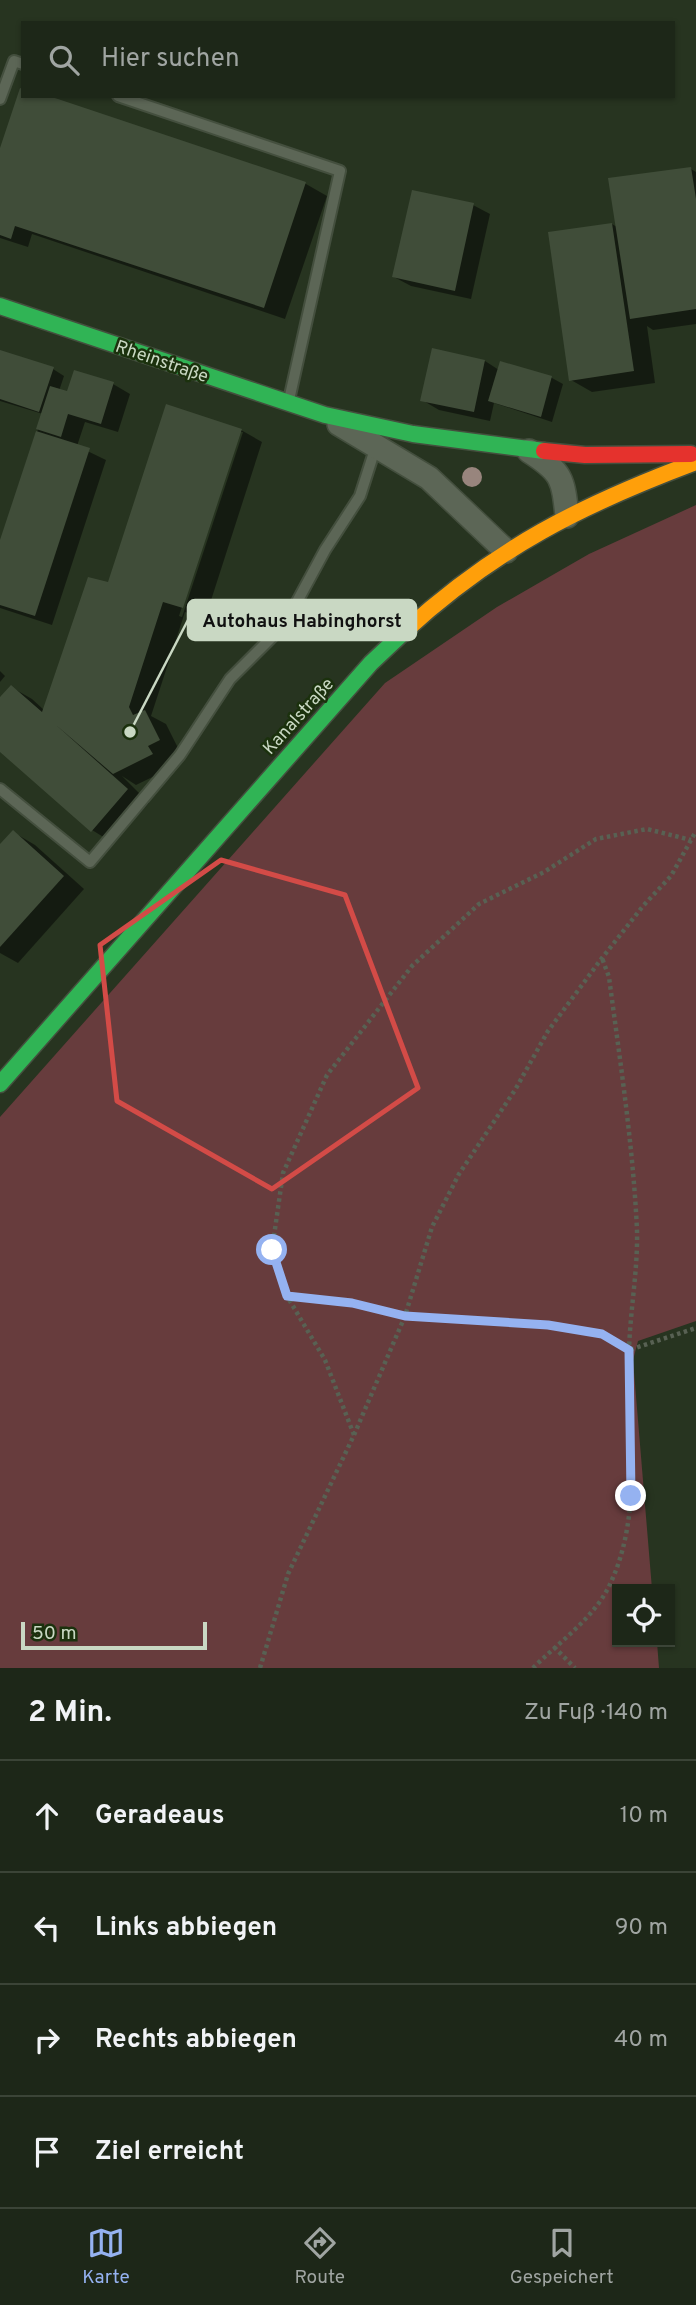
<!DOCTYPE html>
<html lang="de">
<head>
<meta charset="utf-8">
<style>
  :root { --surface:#1d2718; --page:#252f21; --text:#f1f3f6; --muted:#a0a5a2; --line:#3b4437; --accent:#95b2f1 }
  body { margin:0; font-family:Overpass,sans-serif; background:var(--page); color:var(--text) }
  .controls { position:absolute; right:21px; bottom:21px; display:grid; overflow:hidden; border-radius:0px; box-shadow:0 2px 5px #0004 }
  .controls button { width:63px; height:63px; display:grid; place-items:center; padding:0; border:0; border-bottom:2px solid var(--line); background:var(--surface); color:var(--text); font:35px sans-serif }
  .scale { position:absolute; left:21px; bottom:18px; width:186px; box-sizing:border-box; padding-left:7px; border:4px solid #c9d8c3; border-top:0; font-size:19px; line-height:24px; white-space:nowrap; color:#c9d8c3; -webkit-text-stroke:5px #1b310d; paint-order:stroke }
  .stop { position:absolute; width:21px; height:21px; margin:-16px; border:5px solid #95b2f1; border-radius:50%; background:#fff }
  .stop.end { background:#95b2f1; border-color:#fff; box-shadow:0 2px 7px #0008 }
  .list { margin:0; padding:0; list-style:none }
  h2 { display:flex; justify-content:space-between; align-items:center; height:91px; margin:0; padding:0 28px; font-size:30px }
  h2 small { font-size:23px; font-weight:400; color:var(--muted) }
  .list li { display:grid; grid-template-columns:46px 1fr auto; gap:21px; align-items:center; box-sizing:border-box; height:112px; padding:0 28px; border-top:2px solid var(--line) }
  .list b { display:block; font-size:26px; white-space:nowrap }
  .list em { font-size:23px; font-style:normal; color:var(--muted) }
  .icon { flex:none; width:38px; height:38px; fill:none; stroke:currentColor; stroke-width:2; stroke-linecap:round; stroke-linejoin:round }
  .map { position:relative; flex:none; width:696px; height:1668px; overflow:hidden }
  .search { position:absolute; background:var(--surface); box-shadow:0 2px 5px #0004; left:21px; right:21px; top:21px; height:77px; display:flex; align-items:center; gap:18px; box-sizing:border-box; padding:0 24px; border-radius:0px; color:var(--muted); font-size:26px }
  .sheet { height:539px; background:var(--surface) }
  nav { display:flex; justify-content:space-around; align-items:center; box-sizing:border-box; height:98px; border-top:2px solid var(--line); background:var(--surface); font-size:19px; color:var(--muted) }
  nav a { display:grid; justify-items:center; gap:4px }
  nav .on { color:var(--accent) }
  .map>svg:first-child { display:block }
  .green { fill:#673c3d }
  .shadow { fill:#0007; fill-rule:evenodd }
  .building { fill:#404d39 }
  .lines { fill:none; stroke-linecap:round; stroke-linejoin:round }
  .lane-casing { stroke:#444f3e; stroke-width:14 }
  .street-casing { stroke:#444f3e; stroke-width:26 }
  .fast-casing { stroke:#444f3e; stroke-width:19 }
  .slow-casing { stroke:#444f3e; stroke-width:19 }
  .jam-casing { stroke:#444f3e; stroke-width:19 }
  .path { stroke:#586153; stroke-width:4.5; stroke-dasharray:3.5 3.5; stroke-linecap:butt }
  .lane { stroke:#5c6656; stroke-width:10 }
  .street { stroke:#5c6656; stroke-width:23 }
  .fast { stroke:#30b455; stroke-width:16 }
  .slow { stroke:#ff9f0a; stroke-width:16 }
  .jam { stroke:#e5322d; stroke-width:16 }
  .tree { fill:#98857d }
  .route { stroke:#95b2f1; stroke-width:9 }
  .marked { fill:none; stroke:#d34b47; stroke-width:5; stroke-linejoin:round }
  .labels { text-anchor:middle; stroke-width:5; stroke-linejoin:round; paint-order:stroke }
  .street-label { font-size:18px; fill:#c9d8c3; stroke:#1b310d }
  .leader { fill:none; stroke:#c9d8c3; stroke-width:2.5 }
  .callout-dot { fill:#c9d8c3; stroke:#1b310d; stroke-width:2.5 }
  .callout { fill:#c9d8c3; stroke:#c9d8c3; stroke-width:2.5 }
  .callout-label { font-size:19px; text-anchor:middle; font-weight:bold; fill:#111 }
</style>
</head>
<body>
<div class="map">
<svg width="696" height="1668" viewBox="0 0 696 1668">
  <rect width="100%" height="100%" fill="#273420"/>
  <path class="green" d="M696,505v816l-58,20 -5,19 19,229h-35v53h40l2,26h-659v-551l385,-434 112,-76 59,-34 33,-19z"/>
  <g class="shadow">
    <path d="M23,96l34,5 249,83 21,12 -42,123 -253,-85 -4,13 -28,-9v-85z"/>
    <path d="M691,169l5,3v152l-43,6 -6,-4 8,57 -63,9 -21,-12 41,-156 5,3z"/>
    <path d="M473,205l17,9 -19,85 -60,-13 -17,-9z"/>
    <path d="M0,352l53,17 11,7 -5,15 9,3 45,-10 17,10 -12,38 -33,-10 -8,24 29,14 -54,165 -52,-17v-63l43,-131 -43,-13z"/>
    <path d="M485,361l14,9 2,-7 51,15 11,6 -11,38 -58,-19 -4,18 -51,-11 -17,-10z"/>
    <path d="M167,406l74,24 21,12 -57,177 -20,-7 -34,104 15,8 14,28 -11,6 4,9 -37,18 -14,-9 27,27 -36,40 -21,-13 -92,-81v-50l11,-12 21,12 12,11 45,-131 20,5zM239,432h4l-61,185 -3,-1z"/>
    <path d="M0,671l5,5 -5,6z"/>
    <path d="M13,832l22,13 49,44 -66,74 -18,-10v-106z"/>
  </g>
  <g class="building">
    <path d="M20,88l3,1v7h25l10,3 248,83 -42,126 -249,-82 -4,13 -11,-4v-87z"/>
    <path d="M691,167l5,32v110l-66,10 -22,-141z"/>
    <path d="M412,190l62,13 -19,88 -63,-14z"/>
    <path d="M612,223l22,148 -65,10 -21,-149z"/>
    <path d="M432,348l53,12 -11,52 -54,-11z"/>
    <path d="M0,350l54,17 -15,45 -39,-13z"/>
    <path d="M500,361l52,15 -11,41 -53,-16z"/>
    <path d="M74,370l40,12 -13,42 -33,-10 -7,23 -25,-8 14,-43 17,5z"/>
    <path d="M166,404l76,25 -59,179 -20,-6 -34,105 4,8 12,-5 15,30 -12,6 5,8 -40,20 -57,-49 72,64 -37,43 -91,-80v-55l11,-12 31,27 46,-135 20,5z"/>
    <path d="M36,431l54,17 -55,168 -35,-11v-65z"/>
    <path d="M13,830l51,46 -64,71v-103z"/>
  </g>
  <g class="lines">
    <g class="lane-casing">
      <g id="lane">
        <path d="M118,96l222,75 -51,229"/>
        <path d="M0,99l14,-38 9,3"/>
        <path d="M0,789l90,73 90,-107 50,-76 55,-55 40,-74 35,-54 16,-50"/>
      </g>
    </g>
    <g class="street-casing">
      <g id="street">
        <path d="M339,424l90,54 77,73"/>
        <path d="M529,451c33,21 34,27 38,65"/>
      </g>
    </g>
    <g class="fast-casing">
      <g id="fast">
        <path d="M0,306l325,109 88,19 131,17"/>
        <path d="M0,1084l371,-421 34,-32"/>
      </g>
    </g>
    <g class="slow-casing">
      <path id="slow" d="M405,631c91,-83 176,-126 291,-169"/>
    </g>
    <g class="jam-casing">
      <path id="jam" d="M544,451l41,4 106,-1"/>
    </g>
    <g class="path">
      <path d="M288,1296l64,7 53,13 143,9 54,9 27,16 67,-22"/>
      <path d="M354,1435l-29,-75 -38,-64 -15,-46 11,-77 44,-98 85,-109 67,-62 65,-32 52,-33 51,-10 44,11"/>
      <path d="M554,1647l21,21"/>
      <path d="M260,1668l28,-94 66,-139 51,-119 27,-89 27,-53 56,-84 33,-59 54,-73 41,-52 28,-30 25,-45"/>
      <path d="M533,1668c26,-26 63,-51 78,-86 32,-69 18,-157 18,-231 1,-40 9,-81 8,-121 -4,-85 -17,-169 -28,-253l-7,-19"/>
    </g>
    <use href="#lane" class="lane"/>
    <use href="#street" class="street"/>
    <use href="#fast" class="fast"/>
    <use href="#slow" class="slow"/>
    <use href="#jam" class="jam"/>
  </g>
  <circle class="tree" cx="472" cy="477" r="10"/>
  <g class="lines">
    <path class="route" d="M272,1250l15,46 65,7 53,13 143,9 54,9 27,16 2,146"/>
  </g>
  <path class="marked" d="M221,860l124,35 73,193 -146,101 -155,-88 -17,-156z"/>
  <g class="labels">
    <g class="street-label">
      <text transform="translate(162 361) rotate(19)" y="6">Rheinstraße</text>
      <text transform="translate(298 716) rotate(-48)" y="6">Kanalstraße</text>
    </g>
  </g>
  <path class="leader" d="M130 732L188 620"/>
  <circle class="callout-dot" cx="130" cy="732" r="7"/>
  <rect class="callout" x="188" y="600" width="228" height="40" rx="7"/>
  <g class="callout-label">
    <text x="302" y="627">Autohaus Habinghorst</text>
  </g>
</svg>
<div class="controls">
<button><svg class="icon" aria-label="locate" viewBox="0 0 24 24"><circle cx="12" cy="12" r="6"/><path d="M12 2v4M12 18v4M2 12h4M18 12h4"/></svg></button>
</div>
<div class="scale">50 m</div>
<div class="stop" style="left:272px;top:1250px"></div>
<div class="stop end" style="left:631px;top:1496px"></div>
<div class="search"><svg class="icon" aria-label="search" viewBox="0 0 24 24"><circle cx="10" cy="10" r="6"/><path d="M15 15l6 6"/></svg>Hier suchen</div>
</div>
<section class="sheet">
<h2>2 Min.<small>Zu Fuß · 140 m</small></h2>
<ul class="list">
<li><svg class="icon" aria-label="ahead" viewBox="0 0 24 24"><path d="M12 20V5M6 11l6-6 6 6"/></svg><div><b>Geradeaus</b></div><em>10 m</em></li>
<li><svg class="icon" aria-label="left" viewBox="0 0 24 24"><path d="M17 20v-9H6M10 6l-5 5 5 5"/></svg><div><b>Links abbiegen</b></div><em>90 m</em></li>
<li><svg class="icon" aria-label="right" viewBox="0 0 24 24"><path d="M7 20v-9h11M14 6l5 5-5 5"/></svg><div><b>Rechts abbiegen</b></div><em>40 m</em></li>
<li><svg class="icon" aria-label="arrive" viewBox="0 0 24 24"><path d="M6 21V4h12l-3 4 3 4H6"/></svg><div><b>Ziel erreicht</b></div></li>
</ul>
</section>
<nav>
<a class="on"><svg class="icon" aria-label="map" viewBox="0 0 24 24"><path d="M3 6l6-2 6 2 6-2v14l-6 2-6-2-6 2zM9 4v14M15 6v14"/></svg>Karte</a>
<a><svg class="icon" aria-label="directions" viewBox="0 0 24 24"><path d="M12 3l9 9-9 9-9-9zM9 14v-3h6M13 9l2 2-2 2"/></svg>Route</a>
<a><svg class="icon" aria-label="saved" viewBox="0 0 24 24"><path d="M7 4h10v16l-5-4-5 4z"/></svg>Gespeichert</a>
</nav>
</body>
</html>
